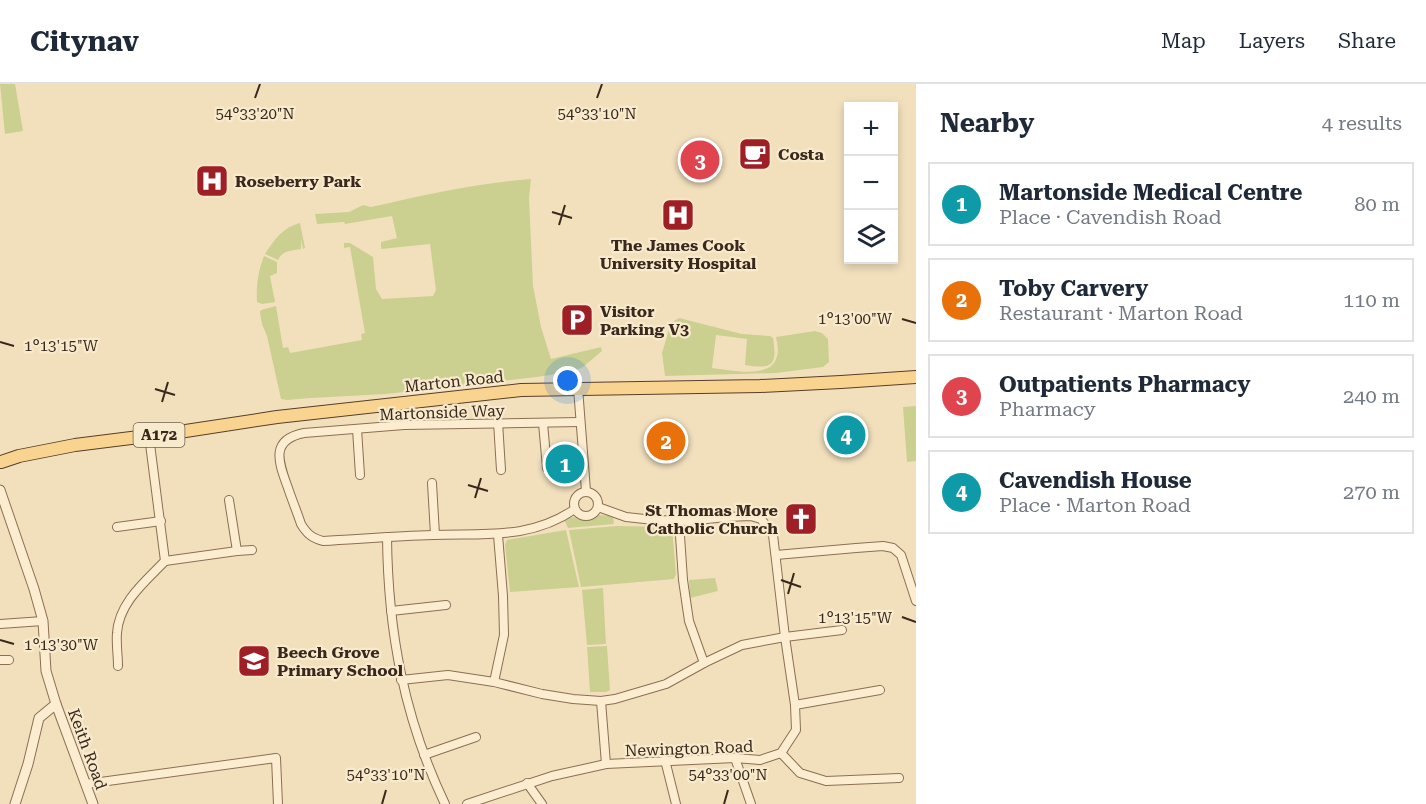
<!DOCTYPE html>
<html lang="en">
<head>
<meta charset="utf-8">
<style>
  :root { --surface:#fff; --page:#f2f2f3; --text:#1f2937; --muted:#747a83; --line:#e0e1e3; --accent:#9f1f26 }
  body { margin:0; font-family:"Roboto Serif",serif; background:var(--page); color:var(--text) }
  .controls { position:absolute; right:18px; top:18px; display:grid; overflow:hidden; border-radius:0px; box-shadow:0 3px 9px #0003 }
  .controls button { width:54px; height:54px; display:grid; place-items:center; padding:0; border:0; border-bottom:2px solid var(--line); background:var(--surface); color:var(--text); font:30px sans-serif }
  .you { position:absolute; left:568px; top:297px; width:21px; height:21px; margin:-15px; border:4px solid #fff; border-radius:50%; background:#1a73e8; box-shadow:0 0 0 9px #1a73e833 }
  .badge { display:grid; place-items:center; width:39px; height:39px; border-radius:50%; background:var(--accent); color:#fff; font-size:20px; font-weight:700 }
  .pin { position:absolute; translate:-50% -50%; border:3px solid #fff; box-shadow:0 2px 6px #0006 }
  .list { margin:0; padding:0; list-style:none }
  h2 { display:flex; justify-content:space-between; align-items:center; height:78px; margin:0; padding:0 24px; font-size:26px }
  h2 small { font-size:20px; font-weight:400; color:var(--muted) }
  .list li { display:grid; grid-template-columns:39px 1fr auto; gap:18px; align-items:center; box-sizing:border-box; height:84px; margin:0 12px 12px; padding:0 12px; border:2px solid var(--line); border-radius:0px }
  .list b { display:block; font-size:22px; white-space:nowrap }
  .list p { margin:0; font-size:20px; white-space:nowrap; color:var(--muted) }
  .list em { font-size:20px; font-style:normal; color:var(--muted) }
  .icon { flex:none; width:33px; height:33px; fill:none; stroke:currentColor; stroke-width:2; stroke-linecap:round; stroke-linejoin:round }
  .map { position:relative; flex:none; width:916px; height:720px; overflow:hidden }
  header { display:flex; align-items:center; gap:36px; box-sizing:border-box; height:84px; padding:0 30px; background:var(--surface); border-bottom:2px solid var(--line) }
  header strong { font-size:28px }
  nav { display:flex; gap:33px; margin-inline-start:auto; font-size:21px }
  main { display:flex }
  aside { flex:1; background:var(--surface) }
  .map>svg:first-child { display:block }
  .green { fill:#cbd090 }
  .lines { fill:none; stroke-linecap:round; stroke-linejoin:round }
  .minor-casing { stroke:#8b6f54; stroke-width:10 }
  .tertiary-casing { stroke:#8b6f54; stroke-width:11 }
  .primary-casing { stroke:#583d2a; stroke-width:14 }
  .minor { stroke:#fcedd1; stroke-width:8 }
  .tertiary { stroke:#fcedd1; stroke-width:9 }
  .primary { stroke:#f9d490; stroke-width:12 }
  .ticks { fill:none; stroke:#39281b; stroke-width:2 }
  .labels { text-anchor:middle; stroke-width:4.5; stroke-linejoin:round; paint-order:stroke }
  .shield { fill:#f8eacd; stroke:#726250; stroke-width:1.5 }
  .shield-label { font-size:15px; font-weight:bold; fill:#39281b }
  .poi-label { font-size:16px; font-weight:bold; fill:#39281b; stroke:#f8eacd; text-anchor:start }
  .street-label { font-size:16px; fill:#39281b; stroke:#f8eacd }
  .ticks-label { font-size:15px; text-anchor:middle; fill:#39281b; stroke:#f8eacd; stroke-width:4.5; stroke-linejoin:round; paint-order:stroke }
</style>
</head>
<body>
<header>
<strong>Citynav</strong>
<nav><a>Map</a><a>Layers</a><a>Share</a></nav>
</header>
<main>
<div class="map">
<svg width="916" height="720" viewBox="0 0 916 720">
  <rect width="100%" height="100%" fill="#f2e0bd"/>
  <g class="green">
    <path d="M0,0h15l8,47 -18,3z"/>
    <path d="M531,95l-2,19 4,88 8,41 10,32 50,-12 1,4 -19,16 -9,4 -37,6 -151,17 -75,4 -24,2 -6,-1 -14,-63 -5,-12 -2,-12 1,-2 15,-4 7,42 5,-1 2,6 72,-13 -1,-6 4,-1 -15,-86 -6,1v-5h6l23,14 3,32 6,10 51,-3 3,-6 -6,-46 -49,5v-7l16,-4 -5,-22 -47,8 -1,-2 -27,2 -2,-10 34,-2 14,-7 8,2c53,-12 106,-24 160,-28z"/>
    <path d="M300,139l5,25 -2,1 -2,-10v10c-10,2 -18,1 -23,11l-13,-6c9,-14 18,-27 35,-31z"/>
    <path d="M264,172l13,6v11l-7,3 5,26 -13,2 -5,-2c-1,-17 1,-30 7,-46z"/>
    <path d="M679,234l63,16 28,2 3,2c5,29 -2,31 -28,27l2,-26 -31,-4 -4,33c18,2 60,12 65,-12 2,-6 0,-13 -1,-19l39,-6 7,2 6,6 1,23 -6,5 -47,6 -111,3 -3,-23 9,-30z"/>
    <path d="M916,322v55l-9,1 -4,-55z"/>
    <path d="M599,431l14,1 1,8 -46,4 -4,-9c15,-6 17,6 35,-4z"/>
    <path d="M617,442l55,1 4,47 -2,5 -93,8 -12,-57z"/>
    <path d="M566,446l13,57 -69,5 -5,-47 2,-5z"/>
    <path d="M715,494l3,13 -28,7 -1,-18z"/>
    <path d="M603,504l3,56 -19,1 -5,-55z"/>
    <path d="M607,562l3,44 -4,2h-16l-3,-45z"/>
  </g>
  <g class="lines">
    <g class="minor-casing">
      <g id="minor">
        <path d="M578,304l8,103"/>
        <path d="M498,338l3,48"/>
        <path d="M543,339l4,45"/>
        <path d="M357,345l3,46"/>
        <path d="M432,399l3,52"/>
        <circle cx="586" cy="420" r="12"/>
        <path d="M229,416l8,51"/>
        <path d="M575,425c-45,31 -91,24 -142,26 -36,1 -73,4 -110,6 -11,-3 -16,-7 -22,-17 -4,-12 -9,-24 -13,-36 -9,-25 -19,-48 16,-55l100,-8 176,-3"/>
        <path d="M679,437l4,59 6,41 15,42"/>
        <path d="M117,443l44,-6"/>
        <path d="M387,453c1,95 17,181 58,267"/>
        <path d="M776,471l80,-7 27,-2 10,2 8,7 15,46"/>
        <path d="M165,477l72,-10 15,-1"/>
        <path d="M391,527l55,-6"/>
        <path d="M0,540l43,-3"/>
        <path d="M0,576h9"/>
        <path d="M118,582c0,-11 -2,-22 -1,-33 2,-31 29,-52 48,-72l-16,-125"/>
        <path d="M401,596l47,-5 46,7 48,12 31,5 28,2 14,-2 51,-15 38,-21 38,-18 43,-8 57,-7"/>
        <path d="M494,598l10,-47 -1,-39 -5,-61"/>
        <path d="M601,617l5,63"/>
        <path d="M795,621l85,-15"/>
        <path d="M781,669l19,20 26,8 73,-3"/>
        <path d="M424,671l52,-18"/>
        <path d="M735,674l16,46"/>
        <path d="M665,676l11,44"/>
        <path d="M527,699l15,21"/>
        <path d="M86,700l190,-26 2,46"/>
        <path d="M467,720l85,-28 54,-12 129,-6 25,2 21,-7 15,-23 -1,-25 -10,-68 -12,-102 -12,-16 -10,-3 -25,1 -38,4 -34,-1 -28,-3 -28,-10"/>
      </g>
    </g>
    <g class="tertiary-casing">
      <g id="tertiary">
        <path d="M0,406l34,99 9,32 3,50 10,33 37,100"/>
        <path d="M15,720l13,-40 11,-46 17,-14"/>
      </g>
    </g>
    <g class="primary-casing">
      <path id="primary" d="M1,378l18,-6 56,-11 104,-13 98,-15 244,-27 239,-4 81,-4 75,-5"/>
    </g>
    <use href="#minor" class="minor"/>
    <use href="#tertiary" class="tertiary"/>
    <use href="#primary" class="primary"/>
  </g>
  <path class="ticks" d="M255,14l5,-14M597,14l5,-14M552,128l20,6M559,141l6,-20M902,235l14,4M0,258l14,4M155,305l20,6M162,318l6,-20M468,401l20,6M475,414l6,-20M781,496l20,7M788,510l6,-21M902,533l14,5M0,556l14,4M382,720l4,-14M724,720l4,-14"/>
  <defs>
    <g id="cafe-square" transform="scale(1.725)"><rect x="-9" y="-9" width="18" height="18" rx="4" fill="#9f1f26" stroke="#f8eacd"/><path d="M-5.5-4.5H6V0H3Q3 3.5 0 3.5H-2.5Q-5.5 3.5-5.5 0ZM3-3.2v2h1.7v-2ZM-6 4.5H4V6H-6Z" fill="#fff"/></g>
    <g id="hospital-square" transform="scale(1.725)"><rect x="-9" y="-9" width="18" height="18" rx="4" fill="#9f1f26" stroke="#f8eacd"/><path d="M-5-5h3v3.5h4V-5h3V5h-3V1.5h-4V5h-3Z" fill="#fff"/></g>
    <g id="parking-square" transform="scale(1.725)"><rect x="-9" y="-9" width="18" height="18" rx="4" fill="#9f1f26" stroke="#f8eacd"/><path d="M-3.5-5.5H1a3.5 3.5 0 0 1 0 7H-1V5.5H-3.5ZM-1-3.4V-.6H.8a1.4 1.4 0 0 0 0-2.8Z" fill="#fff"/></g>
    <g id="church-square" transform="scale(1.725)"><rect x="-9" y="-9" width="18" height="18" rx="4" fill="#9f1f26" stroke="#f8eacd"/><path d="M-1.2-6h2.4v3.5h3.3v2.4h-3.3V6h-2.4V-.1h-3.3v-2.4h3.3Z" fill="#fff"/></g>
    <g id="school-square" transform="scale(1.725)"><rect x="-9" y="-9" width="18" height="18" rx="4" fill="#9f1f26" stroke="#f8eacd"/><path d="M0-5L7-2L0 1L-7-2ZM-4 1L0 2.5L4 1V4Q0 6-4 4Z" fill="#fff"/></g>
  </defs>
  <g fill-rule="evenodd">
    <use href="#cafe-square" x="755" y="70"/>
    <use href="#hospital-square" x="212" y="97"/>
    <use href="#hospital-square" x="678" y="131"/>
    <use href="#parking-square" x="577" y="236"/>
    <use href="#church-square" x="801" y="435"/>
    <use href="#school-square" x="254" y="577"/>
  </g>
  <g class="labels">
    <rect class="shield" x="133.5" y="339" width="51" height="24" rx="4.5"/>
    <g class="shield-label">
      <text x="159" y="356">A172</text>
    </g>
    <g class="poi-label">
      <text x="778" y="76">Costa</text>
      <text x="235" y="103">Roseberry Park</text>
      <text x="678" y="167" text-anchor="middle">The James Cook<tspan x="678" dy="18">University Hospital</tspan></text>
      <text x="600" y="233">Visitor<tspan x="600" dy="18">Parking V3</tspan></text>
      <text x="778" y="432" text-anchor="end">St Thomas More<tspan x="778" dy="18">Catholic Church</tspan></text>
      <text x="277" y="574">Beech Grove<tspan x="277" dy="18">Primary School</tspan></text>
    </g>
    <g class="street-label">
      <text transform="translate(454 297) rotate(-6)" y="6">Marton Road</text>
      <text transform="translate(442 328) rotate(-2)" y="6">Martonside Way</text>
      <text transform="translate(689 664) rotate(-2)" y="6">Newington Road</text>
      <text transform="translate(88 665) rotate(70)" y="6">Keith Road</text>
    </g>
  </g>
  <g class="ticks-label">
    <text x="255" y="35">54°33'20"N</text>
    <text x="597" y="35">54°33'10"N</text>
    <text x="855" y="240">1°13'00"W</text>
    <text x="61" y="267">1°13'15"W</text>
    <text x="855" y="539">1°13'15"W</text>
    <text x="61" y="566">1°13'30"W</text>
    <text x="386" y="696">54°33'10"N</text>
    <text x="728" y="696">54°33'00"N</text>
  </g>
</svg>
<div class="controls">
<button>+</button>
<button>−</button>
<button><svg class="icon" aria-label="layers" viewBox="0 0 24 24"><path d="M12 4l9 5-9 5-9-5zM3 14l9 5 9-5"/></svg></button>
</div>
<div class="you"></div>
<div class="pin badge" style="left:565px;top:380px;background:#0f9aa8">1</div>
<div class="pin badge" style="left:666px;top:357px;background:#e8710a">2</div>
<div class="pin badge" style="left:700px;top:76px;background:#e0444e">3</div>
<div class="pin badge" style="left:846px;top:351px;background:#0f9aa8">4</div>
</div>
<aside>
<h2>Nearby<small>4 results</small></h2>
<ul class="list">
<li><span class="badge" style="background:#0f9aa8">1</span><div><b>Martonside Medical Centre</b><p>Place · Cavendish Road</p></div><em>80 m</em></li>
<li><span class="badge" style="background:#e8710a">2</span><div><b>Toby Carvery</b><p>Restaurant · Marton Road</p></div><em>110 m</em></li>
<li><span class="badge" style="background:#e0444e">3</span><div><b>Outpatients Pharmacy</b><p>Pharmacy</p></div><em>240 m</em></li>
<li><span class="badge" style="background:#0f9aa8">4</span><div><b>Cavendish House</b><p>Place · Marton Road</p></div><em>270 m</em></li>
</ul>
</aside>
</main>
</body>
</html>
